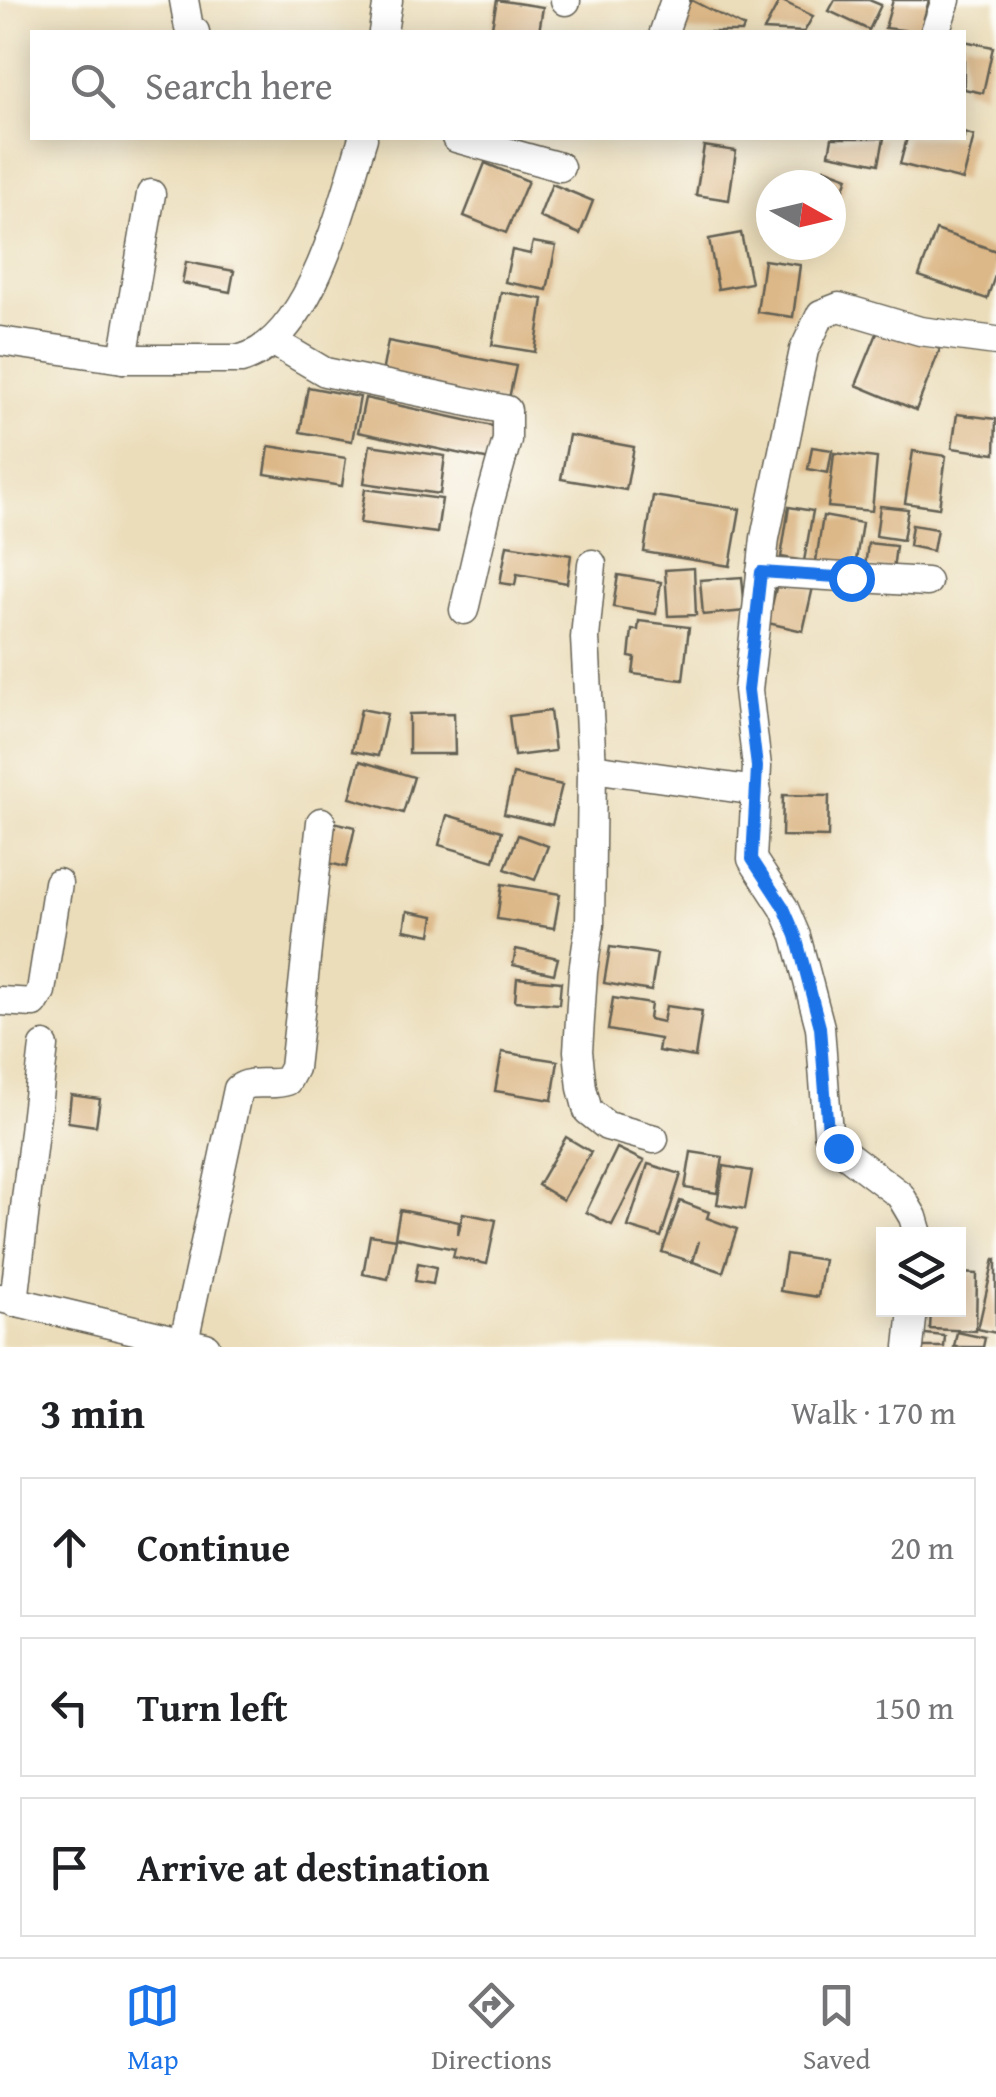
<!DOCTYPE html>
<html lang="en">
<head>
<meta charset="utf-8">
<style>
  :root { --surface:#fff; --page:#f2f2f2; --text:#202124; --muted:#757577; --line:#e0e0e0; --accent:#1a73e8 }
  body { margin:0; font-family:"Gentium Book Plus",serif; background:var(--page); color:var(--text) }
  .controls { position:absolute; right:30px; bottom:30px; display:grid; overflow:hidden; border-radius:0px; box-shadow:0 5px 25px #0003 }
  .controls button { width:90px; height:90px; display:grid; place-items:center; padding:0; border:0; border-bottom:2px solid var(--line); background:var(--surface); color:var(--text); font:50px sans-serif }
  .compass { position:absolute; left:756px; top:170px; width:90px; height:90px; border-radius:50%; background:var(--surface); box-shadow:0 5px 25px #0003; rotate:98deg }
  .stop { position:absolute; width:30px; height:30px; margin:-22px; border:8px solid #1a73e8; border-radius:50%; background:#fff }
  .stop.end { background:#1a73e8; border-color:#fff; box-shadow:0 2px 10px #0008 }
  .list { margin:0; padding:0; list-style:none }
  h2 { display:flex; justify-content:space-between; align-items:center; height:130px; margin:0; padding:0 40px; font-size:42px }
  h2 small { font-size:32px; font-weight:400; color:var(--muted) }
  .list li { display:grid; grid-template-columns:65px 1fr auto; gap:30px; align-items:center; box-sizing:border-box; height:140px; margin:0 20px 20px; padding:0 20px; border:2px solid var(--line); border-radius:0px }
  .list b { display:block; font-size:38px; white-space:nowrap }
  .list em { font-size:32px; font-style:normal; color:var(--muted) }
  .icon { flex:none; width:55px; height:55px; fill:none; stroke:currentColor; stroke-width:2; stroke-linecap:round; stroke-linejoin:round }
  .map { position:relative; flex:none; width:996px; height:1347px; overflow:hidden }
  .search { position:absolute; background:var(--surface); box-shadow:0 5px 25px #0003; left:30px; right:30px; top:30px; height:110px; display:flex; align-items:center; gap:25px; box-sizing:border-box; padding:0 35px; border-radius:0px; color:var(--muted); font-size:38px }
  .sheet { height:610px; background:var(--surface) }
  nav { display:flex; justify-content:space-around; align-items:center; box-sizing:border-box; height:140px; border-top:2px solid var(--line); background:var(--surface); font-size:28px; color:var(--muted) }
  nav a { display:grid; justify-items:center; gap:5px }
  nav .on { color:var(--accent) }
  .map>svg:first-child { display:block }
  .building { fill:#dcb787 }
  .lines { fill:none; stroke-linecap:round; stroke-linejoin:round }
  .minor-casing { stroke:#646053; stroke-width:31 }
  .minor { stroke:#fff; stroke-width:28 }
  .route { stroke:#1a73e8; stroke-width:12 }
</style>
</head>
<body>
<div class="map">
<svg width="996" height="1347" viewBox="0 0 996 1347">
  <rect width="100%" height="100%" fill="#fdfcf7"/>
  <filter id="ink" filterUnits="userSpaceOnUse"><feTurbulence type="fractalNoise" baseFrequency=".01" numOctaves="2"/><feDisplacementMap in="SourceGraphic" scale="20" xChannelSelector="R" yChannelSelector="G"/><feConvolveMatrix kernelMatrix="1 2 1 2 8 2 1 2 1" color-interpolation-filters="sRGB"/></filter>
  <filter id="wash" filterUnits="userSpaceOnUse"><feTurbulence type="fractalNoise" baseFrequency=".0048" numOctaves="4" result="noise"/><feDisplacementMap in="SourceGraphic" scale="40" xChannelSelector="R" yChannelSelector="G"/><feGaussianBlur stdDeviation="2.25" result="paint"/><feColorMatrix in="noise" values="0 0 0 0 0 0 0 0 0 0 0 0 0 0 0 0 0 1.4 0 .05"/><feComposite in="paint" operator="in"/></filter>
  <g filter="url(#wash)">
    <rect width="100%" height="100%" fill="#ebddba"/>
    <g id="blocks">
      <g class="building">
        <path d="M497,0l46,7 -4,25h-48z"/>
        <path d="M691,0l53,27 -2,5h-68z"/>
        <path d="M780,0l33,16 -9,16 -40,-2z"/>
        <path d="M835,0h34l12,5 -12,25 -40,-19z"/>
        <path d="M893,0h36l-9,32 -35,-4z"/>
        <path d="M964,41l29,6 -10,46 -19,-4z"/>
        <path d="M964,133l10,3 -11,44 -63,-16 7,-26h57z"/>
        <path d="M832,138h52l-5,26 -50,-10z"/>
        <path d="M704,146l32,5 -7,49 -33,-5z"/>
        <path d="M485,163l43,18 -22,52 -42,-17z"/>
        <path d="M824,168l24,9 -9,26 -8,-2v-16h-13z"/>
        <path d="M552,184l41,17 -13,33 -41,-17z"/>
        <path d="M936,230l60,21v22l-9,26 -68,-23z"/>
        <path d="M741,233l10,50 -33,6 -9,-50z"/>
        <path d="M533,242l23,4 -9,44 -42,-8 7,-32 18,4z"/>
        <path d="M764,260l36,5 -7,52 -36,-5z"/>
        <path d="M186,262l48,9 -4,21 -48,-9z"/>
        <path d="M501,292l42,7 -8,53 -43,-7z"/>
        <path d="M880,326l60,23 -24,61 -60,-25z"/>
        <path d="M388,341l128,25 -8,37 -127,-24z"/>
        <path d="M308,387l52,10 -8,44 -52,-9z"/>
        <path d="M365,398l132,29 -7,33 -132,-28z"/>
        <path d="M957,414l39,5 -1,35 -43,-6z"/>
        <path d="M569,435l65,12 -8,43 -65,-11z"/>
        <path d="M370,445l75,11 -5,38 -76,-11z"/>
        <path d="M269,446l77,12 -4,28 -77,-12z"/>
        <path d="M812,447l20,3 -4,23 -20,-4z"/>
        <path d="M913,451l33,5 -7,52 -34,-5z"/>
        <path d="M834,453l43,5 -5,53 -44,-4z"/>
        <path d="M365,489l77,10 -5,34 -77,-10z"/>
        <path d="M653,496l87,13 -10,57 -86,-14z"/>
        <path d="M880,506l28,3 -5,31 -27,-4z"/>
        <path d="M789,507l24,4 -9,50 -23,-4z"/>
        <path d="M823,516l39,7 -7,44 -39,-6z"/>
        <path d="M912,525l25,4 -4,22 -24,-5z"/>
        <path d="M868,543l28,3 -3,24 -28,-3z"/>
        <path d="M507,545l64,10 -4,28 -50,-9 -2,11 -15,-2z"/>
        <path d="M694,568l2,47 -28,1 -3,-46z"/>
        <path d="M618,575l43,7 -5,32 -43,-7z"/>
        <path d="M742,577l3,34 -42,4 -3,-35z"/>
        <path d="M778,579l35,8 -10,44 -35,-8z"/>
        <path d="M639,621l50,6 -6,53 -50,-6 2,-16 -6,-1 3,-27h6z"/>
        <path d="M361,709l26,5 -9,42 -26,-5z"/>
        <path d="M550,711l5,40 -41,5 -5,-40z"/>
        <path d="M454,713l1,41h-46v-40z"/>
        <path d="M360,761l54,16 -11,36 -53,-15z"/>
        <path d="M513,774l49,11 -10,40 -48,-11z"/>
        <path d="M783,795l46,1 -1,41 -46,-1z"/>
        <path d="M447,815l55,16 -8,30 -55,-16z"/>
        <path d="M329,821l26,6 -9,40 -26,-6z"/>
        <path d="M518,835l30,11 -13,34 -30,-11z"/>
        <path d="M502,884l58,10 -6,34 -57,-9z"/>
        <path d="M407,911l27,5 -3,19 -27,-5z"/>
        <path d="M610,947l47,7 -6,37 -47,-8z"/>
        <path d="M516,949l42,9 -4,16 -41,-9z"/>
        <path d="M517,978l44,4 -2,22 -44,-3z"/>
        <path d="M613,998l38,6 -2,15 14,3 3,-16 36,5 -7,46 -37,-6 2,-12 -52,-9z"/>
        <path d="M502,1052l56,9 -6,39 -57,-9z"/>
        <path d="M71,1095l29,4 -4,27 -28,-4z"/>
        <path d="M566,1137l25,15 -28,48 -25,-15z"/>
        <path d="M617,1148l27,13 -32,64 -26,-13z"/>
        <path d="M691,1152l32,5 -6,36 -32,-5z"/>
        <path d="M648,1164l33,10 -20,63 -33,-10z"/>
        <path d="M724,1166l28,5 -7,38 -28,-5z"/>
        <path d="M680,1201l29,11 -2,6 30,11 -14,43 -30,-10 6,-21 -7,21 -30,-10z"/>
        <path d="M400,1210l59,12 -1,13 5,-22 33,7 -9,44 -34,-7 2,-8 -60,-12z"/>
        <path d="M370,1235l26,4 -8,40 -25,-5z"/>
        <path d="M786,1254l38,6 -6,37 -38,-6z"/>
        <path d="M994,1259h2v74l-18,-4z"/>
        <path d="M418,1263l18,4 -3,17 -18,-3z"/>
        <path d="M958,1273l19,1 -1,57 -46,-2 1,-19h27z"/>
        <path d="M957,1332l28,6 -2,9h-29z"/>
        <path d="M916,1333l29,3 -1,11h-30z"/>
      </g>
    </g>
  </g>
  <g filter="url(#ink)">
    <use href="#blocks" fill-opacity="0" stroke="#646053" stroke-width="2.5"/>
    <g class="lines">
      <g class="minor-casing">
        <g id="minor">
          <path d="M184,0l5,28 6,4"/>
          <path d="M565,0l1,1"/>
          <path d="M383,32l5,-32"/>
          <path d="M664,32l11,-32"/>
          <path d="M935,32l11,-32"/>
          <path d="M456,138l104,29"/>
          <path d="M0,341l123,18h118c71,-20 102,-158 122,-221"/>
          <path d="M274,342l51,30 182,38v30l-20,71 -23,99"/>
          <path d="M123,359l28,-165"/>
          <path d="M592,564l-7,74 7,130 -2,156 -7,48 -5,79 4,37 6,23 19,15 47,13"/>
          <path d="M761,572l166,10"/>
          <path d="M592,768l165,23"/>
          <path d="M0,1001l34,2 7,-12 17,-108"/>
          <path d="M918,1234l-5,-17 -13,-22 -62,-47 -10,-15 -8,-106 -24,-91 -12,-28 -32,-49 5,-92 -9,-77 17,-152 39,-188 17,-36 18,-7 81,24 76,10"/>
          <path d="M0,1298l206,49"/>
          <path d="M14,1302l30,-256"/>
          <path d="M184,1341l54,-252c15,-11 32,-2 49,-8l7,-13 27,-246"/>
          <path d="M909,1347l4,-37"/>
        </g>
      </g>
      <use href="#minor" class="minor"/>
    </g>
  </g>
  <g class="lines" filter="url(#ink)">
    <path class="route" d="M838,1148l-10,-16 -8,-105 -24,-91 -12,-28 -32,-49 5,-92 -9,-77 13,-118 90,6"/>
  </g>
</svg>
<div class="controls">
<button><svg class="icon" aria-label="layers" viewBox="0 0 24 24"><path d="M12 4l9 5-9 5-9-5zM3 14l9 5 9-5"/></svg></button>
</div>
<svg class="compass" viewBox="-18 -18 36 36"><path d="M0-13l5 13h-10z" fill="#e53935"/><path d="M0 13l5-13h-10z" fill="#757577"/></svg>
<div class="stop" style="left:851px;top:578px"></div>
<div class="stop end" style="left:838px;top:1148px"></div>
<div class="search"><svg class="icon" aria-label="search" viewBox="0 0 24 24"><circle cx="10" cy="10" r="6"/><path d="M15 15l6 6"/></svg>Search here</div>
</div>
<section class="sheet">
<h2>3 min<small>Walk · 170 m</small></h2>
<ul class="list">
<li><svg class="icon" aria-label="ahead" viewBox="0 0 24 24"><path d="M12 20V5M6 11l6-6 6 6"/></svg><div><b>Continue</b></div><em>20 m</em></li>
<li><svg class="icon" aria-label="left" viewBox="0 0 24 24"><path d="M17 20v-9H6M10 6l-5 5 5 5"/></svg><div><b>Turn left</b></div><em>150 m</em></li>
<li><svg class="icon" aria-label="arrive" viewBox="0 0 24 24"><path d="M6 21V4h12l-3 4 3 4H6"/></svg><div><b>Arrive at destination</b></div></li>
</ul>
</section>
<nav>
<a class="on"><svg class="icon" aria-label="map" viewBox="0 0 24 24"><path d="M3 6l6-2 6 2 6-2v14l-6 2-6-2-6 2zM9 4v14M15 6v14"/></svg>Map</a>
<a><svg class="icon" aria-label="directions" viewBox="0 0 24 24"><path d="M12 3l9 9-9 9-9-9zM9 14v-3h6M13 9l2 2-2 2"/></svg>Directions</a>
<a><svg class="icon" aria-label="saved" viewBox="0 0 24 24"><path d="M7 4h10v16l-5-4-5 4z"/></svg>Saved</a>
</nav>
</body>
</html>
